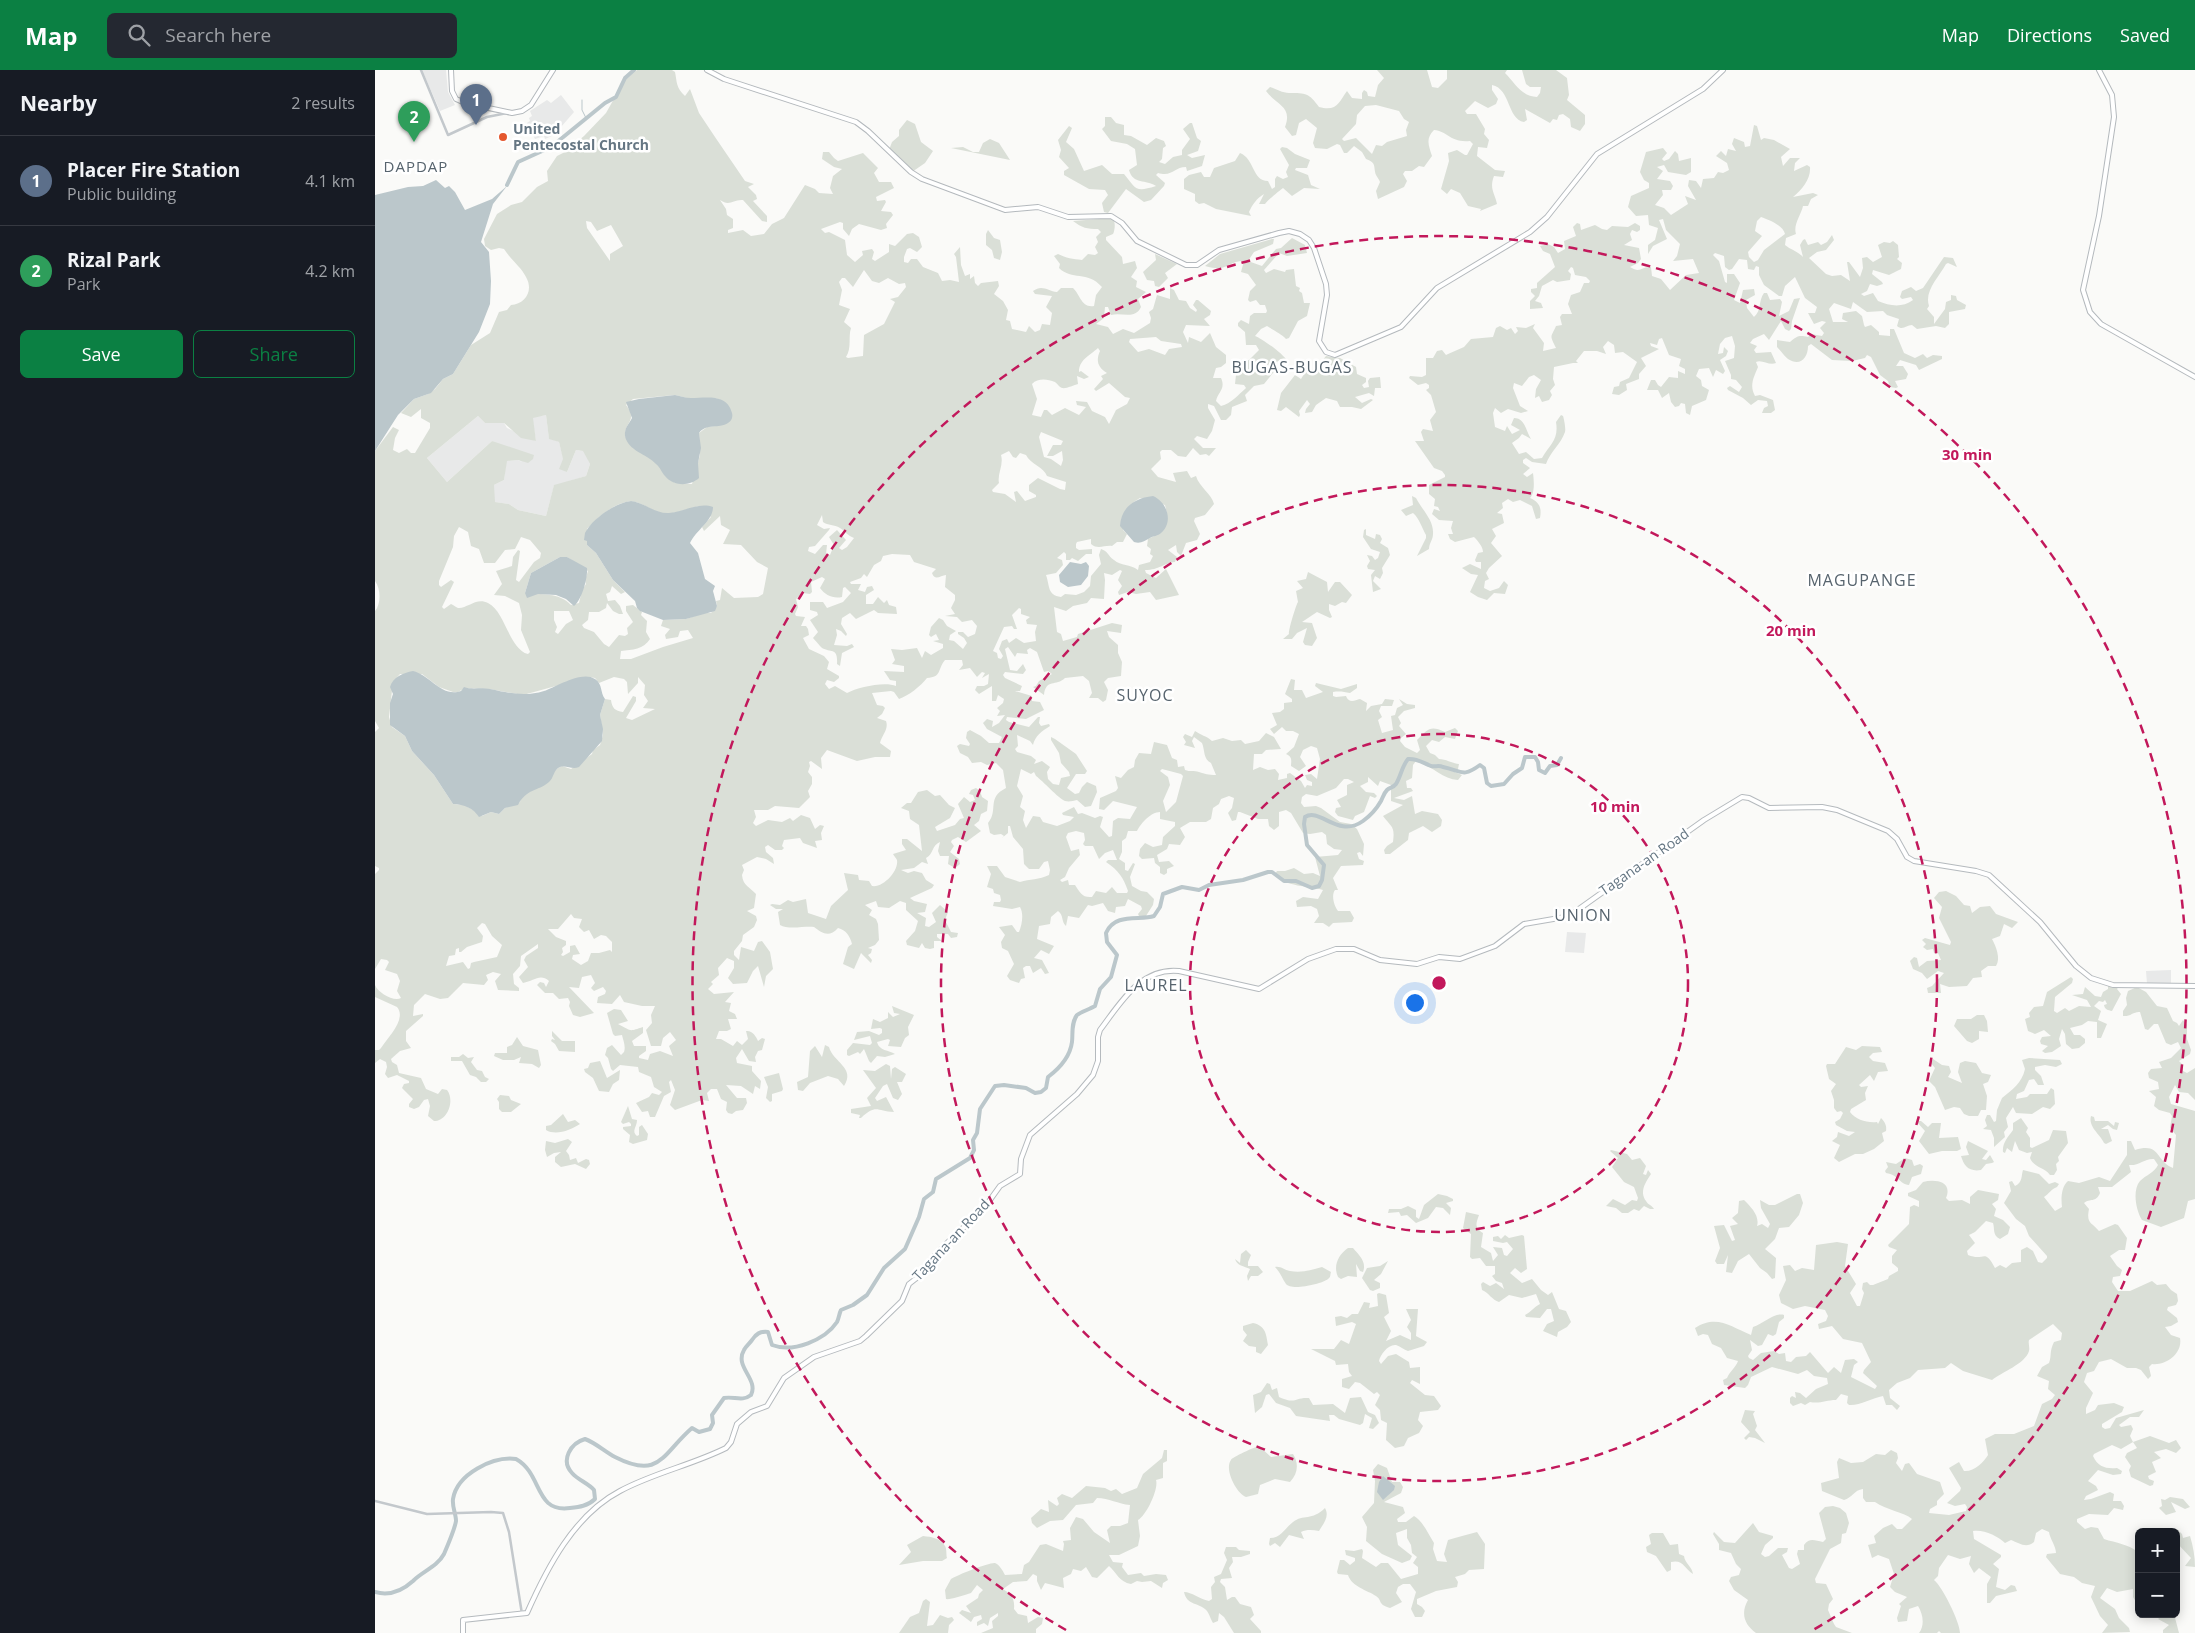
<!DOCTYPE html>
<html lang="en">
<head>
<meta charset="utf-8">
<style>
  :root { --surface:#171b24; --page:#242831; --text:#f1f3f6; --muted:#9ea1a6; --line:#363941; --accent:#0b8043 }
  body { margin:0; font-family:"Open Sans",sans-serif; background:var(--page); color:var(--text) }
  .controls { position:absolute; right:15px; bottom:15px; display:grid; overflow:hidden; border-radius:8px; box-shadow:0 2px 12px #0003 }
  .controls button { width:45px; height:45px; display:grid; place-items:center; padding:0; border:0; border-bottom:1px solid var(--line); background:var(--surface); color:var(--text); font:25px sans-serif }
  .you { position:absolute; left:1039px; top:932px; width:18px; height:18px; margin:-12px; border:4px solid #fff; border-radius:50%; background:#1a73e8; box-shadow:0 0 0 8px #1a73e833 }
  .badge { display:grid; place-items:center; width:32px; height:32px; border-radius:50%; background:var(--accent); color:#fff; font-size:16px; font-weight:700 }
  .pin { position:absolute; translate:-50% -41px; filter:drop-shadow(0 1px 2px #0008) }
  .pin::after { content:''; position:absolute; top:26px; width:18px; height:15px; background:inherit; clip-path:polygon(0 0,100% 0,50% 100%) }
  .list { margin:0; padding:0; list-style:none }
  h2 { display:flex; justify-content:space-between; align-items:center; height:65px; margin:0; padding:0 20px; font-size:21px }
  h2 small { font-size:16px; font-weight:400; color:var(--muted) }
  .list li { display:grid; grid-template-columns:32px 1fr auto; gap:15px; align-items:center; box-sizing:border-box; height:90px; padding:0 20px; border-top:1px solid var(--line) }
  .list b { display:block; font-size:19px; white-space:nowrap }
  .list p { margin:0; font-size:16px; white-space:nowrap; color:var(--muted) }
  .list em { font-size:16px; font-style:normal; color:var(--muted) }
  .actions { display:flex; gap:10px; padding:15px 20px }
  .actions a { flex:1; padding:11px 0; border:1px solid var(--accent); border-radius:8px; text-align:center; font-size:18px; color:var(--accent) }
  .actions .main { background:var(--accent); color:#fff }
  .icon { flex:none; width:28px; height:28px; fill:none; stroke:currentColor; stroke-width:2; stroke-linecap:round; stroke-linejoin:round }
  .map { position:relative; flex:none; width:1820px; height:1563px; overflow:hidden }
  header { display:flex; align-items:center; gap:30px; box-sizing:border-box; height:70px; padding:0 25px; background:var(--accent); color:#fff }
  header strong { font-size:24px }
  nav { display:flex; gap:28px; margin-inline-start:auto; font-size:18px }
  .search { width:350px; height:45px; background:var(--page); display:flex; align-items:center; gap:12px; box-sizing:border-box; padding:0 18px; border-radius:8px; color:var(--muted); font-size:19px }
  main { display:flex }
  aside { flex:1; background:var(--surface) }
  .map>svg:first-child { display:block }
  .built { fill:#e8e9e9 }
  .green { fill:#dadfd7; fill-rule:evenodd }
  .water { fill:#bbc7cb }
  .lines { fill:none; stroke-linecap:round; stroke-linejoin:round }
  .stream { stroke:#bbc7cb; stroke-width:1 }
  .river { stroke:#bbc7cb; stroke-width:4 }
  .primary-casing { stroke:#b5babe; stroke-width:6 }
  .trunk-casing { stroke:#b4b9bd; stroke-width:6 }
  .tertiary { stroke:#c3c8cc; stroke-width:2.5 }
  .primary { stroke:#fff; stroke-width:4 }
  .trunk { stroke:#fff; stroke-width:4 }
  .ring { fill:none; stroke:#c2185b; stroke-width:2.5; stroke-dasharray:9 6 }
  .poi-dot { fill:#e4572e; stroke:#fff; stroke-width:2 }
  .labels { text-anchor:middle; stroke-width:5; stroke-linejoin:round; paint-order:stroke }
  .poi-label { font-size:14px; font-weight:bold; fill:#657683; stroke:#fff; text-anchor:start }
  .street-label { font-size:14px; fill:#657683; stroke:#fff }
  .neighbourhood-label { font-size:15px; letter-spacing:1px; fill:#57646e; stroke:#fff }
  .quarter-label { font-size:16px; letter-spacing:1px; fill:#57646e; stroke:#fff }
  .centre { fill:#c2185b; stroke:#fff; stroke-width:2.5 }
  .ring-label { font-size:15px; text-anchor:middle; font-weight:bold; fill:#c2185b; stroke:#fff; stroke-width:5; stroke-linejoin:round; paint-order:stroke }
</style>
</head>
<body>
<header>
<strong>Map</strong>
<div class="search"><svg class="icon" aria-label="search" viewBox="0 0 24 24"><circle cx="10" cy="10" r="6"/><path d="M15 15l6 6"/></svg>Search here</div>
<nav><a>Map</a><a>Directions</a><a>Saved</a></nav>
</header>
<main>
<aside>
<h2>Nearby<small>2 results</small></h2>
<ul class="list">
<li><span class="badge" style="background:#5c6f8a">1</span><div><b>Placer Fire Station</b><p>Public building</p></div><em>4.1 km</em></li>
<li><span class="badge" style="background:#2e9e5b">2</span><div><b>Rizal Park</b><p>Park</p></div><em>4.2 km</em></li>
</ul>
<div class="actions"><a class="main">Save</a><a>Share</a></div>
</aside>
<div class="map">
<svg width="1820" height="1563" viewBox="0 0 1820 1563">
  <rect width="100%" height="100%" fill="#fafaf8"/>
  <g class="built">
    <path d="M47,0h24l2,22 7,13 -15,6z"/>
    <path d="M186,25l13,17 -20,23 -9,4 -1,-3 -9,3 -8,-16 3,-2 -1,-3 3,-2 -2,-5 17,-11 4,3z"/>
    <path d="M171,345l3,23 10,4 8,30 9,-22 8,1 6,13 -4,12 -32,10 -8,30 -28,-6 -9,-6 -15,-2v-17l10,-5 2,-19 12,-1 4,2 -30,-21 -45,41 -20,-24 51,-42 7,7h19l3,5 29,13 -4,-24z"/>
    <path d="M1192,862l19,1 -2,20 -19,-1z"/>
    <path d="M1796,900v13l-24,1 -1,-13z"/>
  </g>
  <g class="green">
    <path d="M262,0h35l3,2c2,10 1,16 10,24l5,-7 9,24 16,24 30,44 9,3 -6,3 8,8 1,4 -4,2 14,15v6l-5,-1 -19,-21c-10,-1 -13,7 -23,0l6,9 1,6 6,4v9l-5,2v3l15,-3 8,6 13,-2 8,-10 12,-6 21,-33 10,4 4,4 14,1 -3,-6 3,-12 9,-7 -8,-2 -12,-8 1,-7h6l5,6 4,3 25,-8 15,15 -4,5 5,9h12l3,6 -18,9 1,4 8,-1 1,2 -5,9 10,1 2,3 -7,9 1,4 -6,2 -22,-6 -7,5 -3,7 -6,-7v-6l-3,-1 -19,7 4,4 4,-1 16,8 2,15 8,7 8,-7 -1,-4 10,-2 2,3 -2,7 3,2 14,-9v-8l6,2 12,-12 6,-1 6,4 3,10 -5,5 -7,-4 -3,1 -3,8v5l4,1 3,-4h6l6,8 15,6 4,8 8,-1 9,2 -3,-25 -2,-3 6,-7 1,18 4,11 5,-2v5l4,-3 1,7 3,3 3,-3 17,-2 1,5 -5,8 9,7 5,9 -2,10 4,1 2,8 14,3 3,-6 6,6 5,-2 2,-6 8,1 2,-12 -6,-6 6,-11 -17,-2 -2,-3c9,-7 15,0 24,1l4,-4h12c7,6 8,20 21,18l2,-11 6,-8c-15,-17 -30,-6 -43,-19l1,-4 -6,-8 4,-2c8,4 15,5 24,6l6,-6 7,1 3,-2 -3,-6 3,-5 -2,-5 5,-5 -3,-3c-11,0 -16,-1 -25,-8l39,-3c4,3 3,12 1,16l-7,3v3l16,17 1,7 12,-3 2,7 -6,9 6,4 -1,6 10,5 -8,7 3,8c-6,13 -19,5 -30,8l-3,-8h-3l-1,11 -8,6 12,3 5,7 10,-5 11,4 16,-10 1,-5 -2,-6 4,-3 4,-14 13,4v-11l4,2 5,10 7,1 4,7 6,4 1,-2 -4,-5 3,-5h2l13,11 -1,4 -6,4 6,7 -24,-1 -3,7 5,11 1,-6 12,5 9,-9 6,14 10,8v8l-5,4 -5,1 -3,10h8c5,11 -3,14 -5,23l5,5c11,-3 17,-11 25,-18l-2,-3 -9,-1 2,-18h2l4,4 1,-8 5,-2 10,-10 -3,-5h-10l-1,-13 -7,-6v-3l3,-3 8,4 1,-8 4,-3h12l1,-2 -2,-6h-5l-4,-5 -6,2 -2,-2 2,-9 6,-6 -8,-11 -7,-2 3,-11c-18,0 -15,12 -39,5l15,-12 52,-15h2l-1,5 -19,8 -6,9 14,5 14,-17 5,-1 11,-10 13,7 2,8 -20,3 -8,-3 -15,17 2,3 8,-4 11,3 1,-2 8,-1 2,17 4,2 -1,3 3,2 2,10h6l-3,13 -9,5 -9,17 -3,1c-4,-5 -13,-9 -19,-13l-6,3 -6,7c6,2 29,18 32,25l-2,2 -4,-4 -7,5 3,4 -13,16 -10,2 -9,9 2,6 -15,6 -1,8 -5,5h-5l-7,-14 -6,-2v4l7,12 -3,11 -5,8 -10,-3 -3,3 9,9h13l-7,8 -3,-2 -6,1 -7,-7 -7,9 -8,-1 -7,-6h-9l-2,2 1,7 -10,10 7,8 18,5 -3,-9 14,-2 4,7 5,-2c3,11 16,18 18,28l-9,11 -10,3 -1,3 6,13 -3,6 -11,3 -5,13 -4,-4 -1,-7 -8,5 9,7 -2,5c-12,1 -15,8 -30,8l1,3 10,5 10,-9 13,26 -23,5 -6,-8 -14,2 -8,-2 -9,3 -1,-3 4,-6 -4,-6 4,-9 -2,-1 -8,5 -8,-2 1,7 -1,19 -13,-1 -4,5 -14,3 -7,5 -12,-4 3,25 4,2 2,7 14,-4 1,-3 34,-11 10,2 -1,8 -14,-2 2,6 9,8v8l4,9 -1,14 -13,2 -4,4 4,8 -2,10 -3,2 -5,-4h-9l3,-5 -3,-12 -6,-5 -18,2c-9,9 -19,0 -21,17l-11,-8 3,-1 3,-5 13,-7 -4,-3 -4,1 -7,-20 -7,-4 -3,2 1,4 -11,-1 -2,4 -7,-10 -3,2 5,21 7,1 6,-7 3,6 -3,4 -18,-2 -2,3 2,3 17,8 -2,5h-5l17,5v5l8,1 4,8 -18,9 -19,-2 -1,3 3,2 20,5 9,-10h2l-1,6 2,3 8,-2 1,2c-8,5 -15,10 -17,19l-3,-4 -13,-6 1,11 -3,3 2,3 14,4 5,4 -2,4 8,-3 8,6 -3,5 1,7 5,5 6,1 2,-7 9,-2 -1,-4 -8,-9 -2,-10 -8,-13v-3l4,2 21,15 11,17 -2,3h-9l-9,14 8,6 4,-1 3,-6 5,-5 9,4 1,6 -6,14 -6,1 -8,-7c-4,1 -8,2 -12,1 -7,-3 -22,-20 -29,-25l-2,-4 -3,2 -10,-5 -4,17 6,10 -3,11 5,4 -2,9 3,8 7,-12 7,1 3,5 14,4 13,-5 4,-4 -11,-2 -1,-2 12,-6 4,7 4,-1 13,5 5,-2 3,1 -3,10 9,10 3,-1 1,-15 5,-3 12,1 7,-12 -24,-6 -9,9 -5,-1 1,-11 16,-7 2,-3 -3,-12 6,2 7,-8 6,-3 1,-7 4,-7 12,1 3,-12 13,3 5,13 5,2 1,7 6,-1 1,4c5,2 9,0 14,2 6,2 9,3 17,3l-5,-12c-8,-4 -6,-13 -9,-20l-8,-6 -2,4 3,7 -11,-3 2,-3 -3,-5 2,-3 7,3 3,-6c7,5 10,4 17,10l11,-3 9,3 9,-1 4,4 14,-3 7,-8 8,4 7,12 -15,1 -4,4h-8l-1,16 7,-3 8,3 7,-1 4,5 -1,6 9,-2v-4l3,-1 11,8 4,7 2,-3 5,1v-4l-5,-2 -2,-5 6,-1 6,5 3,-20 -3,-11 -6,-2 -8,4 -3,7 6,9 -7,5 -8,-5c0,-5 2,-9 -5,-12l8,-7 5,-13 -6,-3h-7l-4,-4 -8,7 -4,-5 7,-4 -5,-12 8,-1 4,-3v-6l8,-1v-3l-7,-5 6,-15 4,1 -1,10h8l4,8 17,-6 -8,-6 1,-3 25,6 16,-5v4l-7,5c-6,-1 -10,-2 -17,-1v4l3,1 10,-1c3,8 9,4 14,3l7,4 -1,8 5,-5 11,-2 3,-5 9,1 -2,6h-11l-2,5 3,6 -4,3 4,13 11,-3 -2,-14 4,-1 2,-7 6,-3 -4,-6 8,5 8,1v3l-11,3 -6,6 3,6 -2,3 7,8 -5,4 -1,3 5,6 12,6 3,-3 -3,-10c11,-11 13,-15 28,-8l10,-4 3,3 -3,8 -10,-2 -6,5 -7,-2 -6,6 4,7 5,2 4,4c7,0 12,4 20,5l-1,5 -6,2 10,4 -4,5c-16,-1 -27,-15 -42,-19l-3,4 -1,13 -6,3 1,7h4l2,3 -19,7 10,2 8,-4 3,18 7,-3 16,3 4,6 -1,6 -9,6 -9,-6 -14,7 -1,7 -18,14h-5l-1,-4 3,-4 6,-4c2,-16 -1,-14 -10,-26l20,-11 -12,-4v-16l-11,-4 -2,5 -10,-9v5l-8,4 6,6 8,1 3,3 -2,2 -5,-2 -6,16 -9,4 -2,4 -15,-4 -3,-4 1,-4 5,-1 -4,-7 10,-5v-10l7,-3 -6,-3h-4l-8,9 -19,8 -11,-2 -4,3 -1,6 3,4 12,-1 5,2 19,14 11,2 6,5 7,15 -1,12 -3,-4 -3,1 2,6 5,2 -1,4 -22,1 -8,12 5,12h-3c-4,5 -1,16 3,21h12l4,7 -2,4 -19,1 -4,4 -6,-4h-9l5,-7 -2,-7 -6,-3 -14,1 -1,-6 7,-4 15,2 5,-9c-12,-4 -40,-3 -48,-16l2,-3h8l9,-3 10,6 9,-1 7,3 -5,-19 23,-2 4,-5 -8,-1 -7,-5 -1,-9 -4,-3 -12,2 -7,-1 -12,-20 -5,-3 -7,2v14l-5,4 -5,-4 -1,-7h-10l-18,-7h-2l-2,8 -4,1 -4,-8 4,-5 2,-10 -5,-2 -8,3 -2,5 -6,4 -2,11 -5,3h-16l-10,6 5,9 -5,8 -11,-1 -2,5 -10,6 2,7 10,-1 5,5 -7,3v4l-3,2 -4,-2v-6l-5,-4 -1,-5 -12,1 -3,-3 1,-7 5,-6 8,4 9,-2 1,-8 12,-11v-4l-15,-3v-7c-9,0 -19,11 -23,19h-9l-2,7 -4,3v11l-3,7 6,4v7l3,1 5,-8 2,1 -5,13 2,9 9,5 6,1 7,7 -1,6 -9,14 -4,-1 -2,-4 4,-5 -1,-3 -13,-7 -3,7 -9,1 -1,6 -7,-2 -5,-8 -11,3 -4,-1 -9,13 -11,-2 -2,10c-5,-4 -2,-11 -8,-15l-7,6 -1,7 -11,2 -2,13 17,7 -5,8 -8,-4 -7,8 8,2 7,13 -4,1 -4,-6 -8,5 -3,-7h-4l-3,2 2,10 -4,1 -2,4 -9,-3 -3,-4 7,-12 -6,-13 -6,-3 -1,-6 4,-7 -6,-8 13,-2 5,7h2c3,-7 5,-18 1,-25l-8,2 -19,-3 1,-4h6l1,-2 -1,-5 -6,-2 -1,-4 -6,-2 4,-13 -4,-8h10l8,11 15,5c10,-3 19,-2 29,-7l1,-5 -2,-9 -4,1 -5,7h-10l-5,-5 -1,-15 -10,-12 -3,-11h-2v7l-6,5 2,-2 -3,-2 -7,1 -4,-2 -2,-10c11,-13 -2,-25 18,-35l-3,-18 -7,-7 -9,2 -6,-3 -9,1 -4,-6 -8,-4 -3,-7 3,-2 9,2 1,-2 -4,-6 1,-6 3,-2 11,6 8,7h10l3,-6 -15,-8 -4,-6 4,-4 6,2 -1,6 7,-4 6,-8 -8,1 3,-5 -3,-3 6,-5 1,-4 -6,-4 -2,6h-4v-15l-13,8 -4,-4 2,-4h7l4,-2 1,-10 -7,4 3,-5 -3,-1 -5,5 -7,-9 -11,2 4,-5 -1,-5h-17c-8,10 -3,17 -18,18 -6,8 -19,18 -28,21l-5,-7 -3,-1 -19,2 5,12 6,1 2,2 -3,6 -5,4 9,3c3,8 -4,14 -6,22l11,8 -1,6h-15l-18,4 -30,-11 -6,8 1,11 -11,-8 -2,1 1,4 -2,6 4,5v7l-4,7 2,6 -11,11 -24,-2 -7,4h-14l2,7 -3,6 3,3 12,-6 14,2 8,-4 3,3 8,-6 9,3 5,11 5,-4 4,1 -3,7 1,7 -7,1 2,7 -14,-5 -3,-5 -16,2 -2,6 2,2 -2,2h-7l-7,-5 -3,2 1,5 7,6 1,6 -8,-5 -9,-2 -15,8 2,5 -2,5c1,11 8,12 14,19l-2,14 -7,3 9,5 1,4 -3,7 -11,8 -1,6 -8,10v4l5,5 2,-13 13,4 4,-9 4,-1 8,11 3,17 -7,7 -2,11 -6,-21 -5,5 -6,12 -14,1 -5,-6 6,-10v-7l-7,-3 -9,10 1,7 -8,7 2,2 -5,5 6,5 20,-2 -9,10 6,1 -2,8 6,3 2,5h-9l3,10 -4,2h-8l-3,8h5l12,7 4,-5 5,4 6,-6 -2,-8c6,-1 10,5 12,10l4,-3 3,1 -3,11 -4,1 -3,6 1,5 -7,-1 -7,-12 -6,9 1,5 15,3v5l9,10 -1,8 -5,-3 -2,8 -12,-8 -15,-1 11,13h9l1,5 -4,7 -7,1 -4,3 -4,-1 -2,-3 1,-8 -6,-3 -4,-10h-6l-4,4 2,8 -7,-1 -27,10 -5,-5 5,-15 -4,-10 -2,2 2,10 -7,4 -9,21h-5l-2,-6 -6,1 -6,-9 13,-6 3,-4 7,2 3,-3 -8,-5 -3,-10 -12,-5 -1,-5 -18,-2 -7,6 -2,-2 -3,-11 -3,-3 2,-7 5,-3 9,10 3,-3c2,-6 -1,-12 -2,-17l-7,1 -2,-2 -6,-21 7,-4 7,1 7,11 -10,3c14,7 10,8 25,3v6l-11,8 2,5h12v5l-7,5v2l9,2 2,-6 10,-3 13,5 -4,-10 7,-6 -6,-8 -7,6 -2,8h-10l-5,-16 6,-7 -1,-8 4,-9h-13l-18,-4 -4,-7 -8,9 -15,-1 1,-6 7,-3 1,-3 -3,-4 -9,4 -3,-3 4,-5 -4,-8 -9,2 -3,11 -10,-1 25,26 -14,4 -7,-2 -4,-9 1,-4 -2,-4 -9,1 -6,-6h-8l-8,-8 3,-3 4,1 2,4 3,-6c-9,-8 -15,0 -26,2l-4,-6 9,-10 -4,-7 2,-4 12,-8v-4l-17,12 -1,10 -7,8 1,10 5,4v3l-21,-1 -3,-9 6,-7 -8,-2 -7,3 2,5 -4,5 -21,-2 -15,15 -8,1 -15,-5 -11,11 -1,11 10,-2v2l-17,15v10l5,7 -11,3 -9,8 1,3 5,3 2,8 22,5 5,11 12,5 4,-5 5,1c8,10 1,31 -13,31l-6,-5 2,-10 -2,-7 -4,1 -5,7 -5,2 -5,-2v-3l4,-5 -11,-11 2,-4 5,-1v-2l-12,-6 -9,3 -3,-4 2,-7 -1,-5 -6,-3 -5,4v-13h4l2,-2c7,-11 26,-29 16,-41l-22,-10v-12c3,8 19,17 26,13l-4,-7 3,-10 -3,-7 -12,-4 4,-8 -2,-2 -6,-1 -6,10v-95l4,-4v-2l-4,-2v-134l4,-4 -4,-7v-110c6,-7 6,-22 0,-30v-130l18,-24 6,3 -4,8 -2,12 6,3 8,-4 4,4h4l15,-25v-5l-9,-5v-9l-10,8 -10,-4 13,-14 14,-5 7,-5 8,-10 10,-5 18,-29 19,-12 9,-21 8,-2 4,-5c14,-1 23,-14 15,-28 -5,-10 -15,-17 -22,-28l-5,-1 -8,2 -6,-4 -1,-7 13,-25 14,-9 11,-3 15,-15 11,-6 -1,-10 10,-15 8,-4 19,-16 22,-23 18,-32zM211,151l5,1 6,9 14,-6 12,21 -13,8v7l-23,-33zM489,200l8,11 7,2 9,-5 11,6 6,-1 1,4 -8,10 -8,2 5,3 -11,22 -20,11 -1,21 -15,2 -2,-1c6,-9 2,-20 5,-29l-7,-6 6,-13 -11,-4 3,-15 -3,-8 3,-4h3l8,9zM781,267l5,4 20,3 1,3 -13,2 -4,6 -16,-6 -11,3 -9,-10 1,-3zM723,278l2,3c-4,9 -3,16 7,22l-6,3 2,3 -9,10 2,2 13,-8 16,14 5,1 -3,6 -11,6 -7,14 -4,-7 -13,-6 -5,-9 -11,-1 1,4 9,2 -7,8 -14,-7 -13,7 -5,-5h-3l-3,7 -9,-2 5,-16 -5,-15c6,-6 15,-5 23,-2 3,2 4,5 7,6 4,1 12,-3 16,-4l-1,-8 7,3 5,-2 -8,-6 -2,1c0,-12 10,-16 19,-24zM300,325c4,1 8,2 12,3 16,3 30,-6 42,9l-7,18 -15,2 -8,6 1,22 -8,29c-29,1 -20,-8 -37,-22 -11,-8 -20,-16 -30,-26 0,-15 13,-15 1,-31l7,-6zM171,345l3,24 10,3 4,17 -4,10 8,3 9,-22 7,1 7,13 -4,12 -32,9 -8,31 -28,-6 -9,-6 -14,-2 -1,-17 10,-5 3,-19 11,-1 10,3 5,-4 1,-4 -42,-14 -45,41 -20,-24 51,-42 7,7h19l17,15 15,3 -3,-23zM666,362l22,9 -2,4h-8l-6,11h6l9,-5 1,9 -2,6 -10,-7 -7,-2 -5,-20zM634,381l4,6 3,1 4,-5 6,2c4,9 18,12 21,21l19,6 -1,8 -5,-1 -22,-11 -9,7v6l7,4v2l-11,4 -8,-10 -3,1 2,10 -11,-8 -12,-2 -1,-2 7,-7c-2,-9 5,-18 2,-28zM765,428l25,7c5,20 1,26 -17,34l-1,7 4,3 -1,5 3,2 -3,6 -11,3 -1,5c-8,-6 -17,-4 -24,-10 -6,-4 -6,-9 -13,-11l-2,6 2,9 -10,12 -1,10 -6,6 -8,3 -11,-1 -4,3c-14,-2 -11,-11 -15,-22l10,-2 7,-8 -1,-5 -5,-2 7,-6 2,2v6h4l2,-2 6,3 8,-7h6v-5l-13,1 -3,-2v-4l1,-2 14,-3v5c7,6 13,1 21,2l5,-4h6l4,-8 -4,-4c0,-18 1,-22 17,-32zM256,431c12,2 19,9 30,12 11,3 27,-5 39,-7l11,11 -9,10 2,4 16,-15 1,9 9,5 -7,14 18,1 16,17 11,6 -5,26 -5,3 -24,1 -12,-10 -2,12 -4,1 1,5 -6,7h-7l-18,6 -23,1 -2,6 9,3 -5,6 1,4 12,-2 2,-6 8,-1 5,8 -30,9 -32,12h-11l1,-8c11,-1 23,-2 29,-12l-4,-7 1,-11 -6,-6 1,-3 -9,-7 -7,1v5l7,11 -6,6 1,6 -3,2 -6,-1 -10,12 -5,-3 -10,-12 -10,-4 -2,-3 6,-5 1,-8h10l7,-4 1,-5 6,8 6,3h4l-3,-8 -5,-6 -7,1 -2,-7 4,-2 2,-6 9,8 4,-2 -12,-12 -17,-27 -9,-8v-16c11,-12 27,-26 44,-28zM447,445l1,7c5,4 11,2 17,6 5,3 8,8 14,10l-7,9 -5,3 -3,-2 7,-8 -9,-10 -8,7 5,8 -4,10 -4,-1 1,-9h-4l-8,9 -7,-3 1,-4 6,-1 14,-16 1,-2 -6,1 -7,-4zM84,457l9,5 3,14 8,3 5,14h11l10,-13 10,-1 6,-12 9,3 11,13 -1,5 -6,4 -15,20 -3,-2 4,-29 -2,-1 -5,7 -1,9 -16,5 6,13 -8,11 11,1 14,7 3,12 -1,15 9,22 -2,2c-19,-5 -23,-43 -40,-51 -12,-6 -21,6 -30,5 -3,-1 -4,-3 -7,-4l-7,5 -2,-2 12,-25 -3,-2 -10,7 -2,-2v-4l14,-34 1,-11zM517,484l18,1 4,7 22,7 -4,4c3,9 9,2 14,2l-1,12 10,8v5l-4,8 4,6 -10,2 12,1 5,5 10,-2 5,6 -2,8 -7,3 -5,-5h-5v2l6,4 3,5 -4,6 -9,-8 -5,-1 1,-5 6,-4 -9,-5 -4,-6 -4,-2 -8,9 -2,8 2,2 5,-3 3,6 -6,1 10,3v4l-12,7 -6,-4 -3,7 -5,-10 -15,2 -11,-1 4,11 -3,4 12,2v6l-20,-1 6,9 6,1v5c-11,-5 -38,1 -49,7l-12,-7 -6,3 -4,-5 2,-4 7,2 5,-4v-2l-12,-7 2,-7 -5,-6 -15,-7 -6,-11 6,-3 -1,-6 -2,-3h-5l4,-9 -9,-1 -1,-2 3,-7 -2,-8 7,-6 7,1 2,-2 -1,-10 11,-5 3,2 -5,9c5,7 13,11 22,9l1,-9 2,-1 6,6 -8,9 -16,6 -4,-6h-13v8l7,2 1,3 -8,5 8,12 -5,6c2,2 7,8 9,10 9,5 16,-1 15,16l3,2 2,-13 12,-6 -2,-3 -5,2 -13,-1 3,-10 -1,-6 5,2 5,5 1,-2 -6,-10 1,-6 8,-5 6,6 18,-9 4,3 19,1 -1,-7 -7,-2 -2,-5 -3,3 -6,-6 -5,7h-7v-9l8,-5 -2,-4 -5,1 -2,5 -7,-2 3,-6h-10l-1,-2 11,-4 3,-4 3,3 7,-12 7,-4 2,-5zM185,487h7l21,14 -3,9 1,4 -4,6 -3,13 -8,2c-12,-13 -30,-10 -46,-12l6,-20zM644,538l2,1v5l9,3 -4,3 1,4 10,1 -2,7 1,9 -12,2 -8,-5 -7,5 -2,-4 -5,2 -3,8 4,7 -2,3 -3,-1 -1,-5 -4,-2 11,-24 8,-1 2,3h3l-5,-14zM179,541h15l4,9 -7,4 -8,10 -3,-2 2,-5 -3,-7zM25,604h22l17,13 14,5h5l7,-4 24,1 34,6 66,-18 6,1 4,5 15,-6 10,2 3,3 1,12 10,-11v-6l7,8 -1,10 4,6 -5,7 12,1 -23,11 -6,-2 10,-17v-4l-3,-1 -10,16c-8,-1 -11,-4 -12,-12l-6,-1 -5,16 3,20 -3,10 -7,5 -1,4 -21,15 -9,-3 -4,2 -37,30 -1,4 -15,6 -6,6 -8,-2 -9,4 -17,-11 -12,-1 -19,-29 -22,-24 -7,-15 -13,-9 -3,-10 4,-35zM787,699l19,5 2,2 -7,26 -10,10 -3,-11 7,-16 -2,-8 -8,-6zM701,761l8,2 1,7 -2,4 2,2h8l6,13 6,-6 8,-3 4,10h-9l-2,2c13,9 17,15 22,29l-1,2h-10l-5,-6 -6,6 -10,-2 -4,6c-10,1 -12,-5 -17,-12h-6l-1,-5 -6,2 -2,-2 5,-3 4,-9 11,-13 -1,-6 -8,2 -5,-14 2,-4zM196,844l3,4 8,1 -3,8 5,5 5,-2 5,9 7,-4 5,1 6,6v10l-2,-2 -11,3h-8l-3,8 -7,4 -9,-6 1,-4 7,-1 -5,-9 -5,1v6l-7,4 -2,-1 2,-3 -1,-4 4,-3v-4l-10,-4 -8,-8h10zM107,853l3,1 7,12 10,9 -5,12 -23,5 -3,1 -1,5 -2,1 -5,-7 -17,4 3,-10 6,-1 1,-6 3,-1v4h2l6,-5 15,-5 1,-6 -6,-8z"/>
    <path d="M1002,0h50l5,17 6,1 9,-9v-9h60l-2,3c10,10 16,23 32,24l3,-4 1,-6h-11l-4,-3 -4,-14h34l11,8 2,17 -2,5 18,15v9l-5,7 -9,-4 -1,-8 -7,-5 -4,1 -2,5 -4,-1 -3,4 -25,-14 2,11 -3,2c-17,-3 -13,-33 -32,-37v5l6,9 -2,5 -8,4 -13,-7 -10,10 2,3h9l9,15 -1,5 5,6 -2,8 -9,-1 -1,9 18,14 10,1 -2,6 -9,-1c-5,13 1,17 3,28l-17,7 1,-2 -13,-3 -8,-13 -9,-4 -4,5 -6,-5 8,-28 -1,-8 9,-3 8,5h2l6,-11 -3,-3c-20,2 -22,-10 -36,-11 -9,9 -5,16 -2,26l-8,11 -5,-1 -7,5h-7l-2,3 4,7 -3,6 -26,12 -2,-8 4,-9c-1,-3 -3,-5 -4,-7 -3,-9 1,-12 -10,-16l-4,-7 -8,-6 -7,7h-3l-4,-8 -3,-1 -10,5 -12,-1 -2,-5 4,-15 -11,-9 -7,4 -3,12 -4,1 -7,-9c8,-21 -9,-22 -19,-36l4,-4c6,2 13,6 19,6 17,0 20,0 30,14 18,5 20,-5 28,-16l5,7 10,1v-6l2,-3 3,2 1,4 7,1 3,-12 6,-7zM1001,35l23,6 5,8 5,3 -3,8 1,6 -20,6 -5,4 -6,-1 -4,9 -16,-16 -12,3 -2,-2 14,-15 1,-9 8,-9z"/>
    <path d="M730,47h6l5,6 8,2v10l7,1 16,9 9,-7 8,3 2,5 -3,2 -1,11 -3,3 6,2 8,-7 9,-2v-5l8,-11 -7,-10 7,-6h2l5,15 4,3 -3,10 -11,4 5,3 13,-3 -3,11 -15,5 -1,-4c-12,0 -13,10 -28,6l-2,2 9,8 -1,3 -13,14 -7,2 -18,-13 -18,24 -4,-1 -2,-9 6,-8 -3,-5 -16,-1 -25,-14v-4l5,-3 -10,-11 2,-7 -3,-10 11,-14 3,2 -6,14 8,7 10,22 18,-6 10,9h12c12,14 10,19 32,12 -10,-7 -23,-1 -27,-16l8,-5 -2,-16 -8,-5 -16,-3 -9,-12 3,-3z"/>
    <path d="M532,50l8,4 6,18 12,9 -8,12 -13,9 -23,-22 3,-8 7,-6v-6z"/>
    <path d="M1379,55l3,1 4,14 3,-2 10,2 16,9 -9,8 2,9 7,-8h10l-5,5 -1,8 13,-6 3,2c1,12 -8,23 -17,30l20,-4 5,2 -7,4 -3,7h-5c-2,9 -10,19 -7,28l-10,4 -1,7c6,5 11,5 18,12l-3,-12 3,-5 2,-1 3,6 10,-3 3,3 6,-3 5,-7 2,5 -8,10 -9,2 -8,6 17,16 6,2 9,-1 9,6 -3,-19h2l11,15 3,-9 -1,-10 5,-1 6,5 9,-5 -4,-12 6,-3 6,1 3,-2 5,4 1,12 -2,2 5,4 -1,6 -12,6 -16,-5 -1,4 10,8 1,2 -6,2 -7,-2 -3,7 -6,3 3,2 9,-3 5,8c12,5 24,7 35,-1l-2,-3 -9,2 -2,-2 2,-6 9,-4 5,4 7,-3 21,-31 9,1 4,9 -9,-4 -2,1c-7,13 -22,27 -17,42l-2,3 7,8v7l11,-15 1,-7 5,-2v-5l5,1 1,4 9,5 -1,4 -16,3v12l-4,4 -9,-2 -19,3 -5,-4c-6,0 -9,6 -15,1l2,-7 -12,-4 -4,-4 -16,1 -14,-10 -2,7 -17,-6 -5,6 4,13h15l-6,-3 1,-6 13,-2 6,5 2,9 1,2 6,-2 8,7v3l11,1v-7h4l10,24 11,5 8,-4 4,4 6,-3 9,1v3l-23,11 -3,-5 -16,-5 -4,6h7l5,8 -2,5 -11,2 3,6 -2,1 -6,-1 -2,-6 -8,-6 -9,-18 -4,-2 -2,3 -13,3 -20,-1 -21,-16 -3,2c0,12 -8,21 -20,13 -2,-1 -8,-9 -11,-12v-7l13,2c7,-6 9,-7 18,-5l3,-3 11,2 2,-3 -4,-5 6,-6 -4,-1 -8,3 -6,-11h7l2,-6 -12,-9 -10,-21 -10,9 -3,10h-3l-15,-11 -5,-10v-8l-3,-1 -2,4 -6,-1 -1,-9 -8,-1 -7,10 -3,1 -4,-3 -1,-11 -9,-3 -2,2 6,6 6,21 2,1v-9h7l6,9 -6,17 6,3 3,-13 11,-1 1,6 -9,5 1,8 7,9c8,-7 4,-16 10,-24h3l3,7 10,-1 2,3 -3,14 10,-5 5,-12 6,-1 -8,23 -1,8 -2,2 -4,-2 -4,-8 -12,19 -5,-6 -11,5 -3,4 7,3 -3,4 2,3 15,-1 5,11c-7,3 -14,-4 -20,-1l2,5c-4,10 -9,18 -3,29l5,-1 13,5 2,10 -4,3h-9l2,-5 4,-2 -1,-5 -9,-1 -7,5 -8,-7 -15,-8 -1,-2 3,-2 9,6 3,-5 -6,-7 -5,-1v-4l-6,-14 9,-3 1,-12 -3,-10 -7,2 -5,6 -2,10 5,-1 1,-6 4,4 -2,5 -6,4 5,11 -2,3 -7,-4 -3,7 -4,-9 -10,1 -3,7 5,4 1,6 7,4 -3,10 -14,6 -2,9 -4,-2 -1,-9 -4,-1 -2,3 -4,1 -4,-5 -2,-9 -7,5 -4,-8h-11l4,-10h4l3,5 3,2 8,-10 9,1v-7l7,3v-5l-6,-3 2,-7 -12,-4 -7,-17 -3,1 -2,6 -7,-2 1,3 8,3 -18,9 5,8 -7,8v5l-13,5 1,6 -8,5 -7,-1 2,-7 5,-1 1,-4 9,-4 8,-16 -14,-10 -8,1 -1,-8 -6,-4 -5,6 3,7 -9,-3h-13l-8,10 2,2h-5l-19,4 -1,12 2,6 -5,6 2,4 -3,5 -7,2 -3,-6 -4,2 1,-9 5,-9 -7,-5 -5,2 -7,9 -8,-3 -1,5 7,18 8,5 -7,2 -13,-4 -7,4 -6,-5 -2,5 2,14 10,4 2,-5 5,8 8,-4 -9,-5 3,-7c11,0 12,13 17,21l-9,-5 -3,4 -7,5 7,11 7,-2 8,7 8,-1c8,-14 17,-18 14,-36l5,-7 2,1c1,3 3,13 2,16 -4,12 -15,20 -19,32l-14,-2 -6,-4 -3,2v3l7,5 -7,6 4,3 6,-4c1,8 2,20 -3,25 9,4 12,9 10,20l-4,1 -4,-13 -12,-6 -7,2 -5,-3 -6,4 1,5 -6,5 5,1 2,9 -12,6 4,7 -5,7 11,13 -13,12 -3,5 3,6 -4,2 -1,7 6,3 9,-3 5,-7 4,4 -3,9 -11,-1 -7,7 -9,-3 -8,-5 8,-17 -7,-1 -9,-6 8,-4 11,5v-7h-5l-1,-2 3,-7 5,-1c0,-5 -5,-11 -9,-15l-19,5 -5,-3 -2,-5h5l-2,-6 2,-7 -14,-1 -7,-6 2,-5 6,2 -2,-4 -4,-1 1,-7 -6,-5v-9l16,-8v-2l-3,-4 -8,-3 -19,-27h9l-3,-9 2,-3 10,2 -3,-11 6,-8 -5,-17 -5,-5 3,-2v-3l-3,-2 -8,2 -9,-7 1,-2 12,1 4,-2v-17h7l4,-7 5,-1 4,5 2,-1 16,-7 7,-8 22,-2 3,-9 4,-2 7,4 4,-2 4,6 3,-3 -2,-4 10,1 9,-4 -2,4 11,15 -1,8 13,-3c-7,-14 -5,-10 0,-22l6,-1 -2,-8 2,-3h10l-4,-10 3,-9 9,-3 4,-9h5l1,-2 -4,-4 -11,-2 -2,-7 -2,-1 -3,4 3,3 -1,6 -13,2 -4,-2 -11,6 -3,10 -4,5 6,2 2,5 -13,1v-8l5,-5 -4,-4v-3l6,-1v-5l18,-16 -5,-13 -7,-3 -3,-5 8,-2 6,3 4,6 7,-4 -1,-8 12,-5 -3,-9 4,-4 3,1 1,6 14,-5 7,4 5,1 5,-4 16,1 7,-4 5,3v4l-3,2 -5,-2 -2,4 2,6 -8,5 15,3 2,11 -3,4 -8,4c11,7 11,-1 21,0l1,9 9,3 9,11 16,-15 13,-2 -6,-14 -20,2 4,-5 3,-12 -14,-14 -3,-11 -4,1 8,19 -14,7 -5,8v-9l7,-5 3,-12 -9,-3 -1,-10 -12,1 -8,-9 3,-11 18,-8v-5l-5,-3 -4,-8 6,-20 17,-4 4,5 -5,6 2,2 5,-2 6,-8 3,3 1,7 12,-3v14l-5,3 -18,-3 -4,-7 -7,2 6,4 -6,8 13,2 3,5 -2,4h-9l1,5 -8,10 9,3 7,7 17,-11 -3,-8 11,4 -8,-14 1,-6 7,1 5,7 2,-9 11,-1 4,-6 5,1 6,-3 -2,-7 -11,-7 5,-5 5,5 2,-7 8,2 -4,-7 2,-6 10,4 1,5 5,-1zM1386,147c8,3 22,8 24,17l-21,16 -6,10 -4,2 -5,-5 -1,-5 14,-16 -7,-5 2,-10z"/>
    <path d="M615,69l9,4 11,17 -59,-12 12,-1 10,5h6l4,-9z"/>
    <path d="M907,77l5,1 8,6 15,6 -3,8h-11l-1,2 13,5 3,10 9,4 -16,-1 -12,8 -9,-8c-3,2 -16,13 -18,16h-6l5,-10c-7,4 -12,11 -15,18l2,4 -35,-7 -12,-6 -5,1 -4,-3v-7l-11,-5v-10l5,-4 12,-3 3,5h6l4,-9 21,-7 5,-8c15,6 12,28 28,28l4,8 3,-2v-8l2,-3 6,3 5,-2 -2,-5 3,-7 -9,-16z"/>
    <path d="M613,160l6,8 6,2 2,12 -2,8 -6,-2 -2,-8 -6,-5v-11z"/>
    <path d="M780,184l22,10 -12,9 3,5 -9,9 -4,-1 -1,-5 -7,-1 -4,-8 13,-12z"/>
    <path d="M951,286l14,2 16,9 1,7 9,4v4l-4,3 2,3 5,-1 -1,-6 2,-3 10,-1 1,11h-6l-1,8 -5,-3 -14,4 7,6 9,-4 2,1 -12,9 -9,-2h-12l-3,-6 -11,-3 -10,7 -4,7 -7,1 1,-4 4,-5 -3,-4 -8,11 1,4 -1,2 -13,-10 -5,4 -4,-1 4,-17 14,-18 6,4 5,-8 17,-5 -1,-5z"/>
    <path d="M1037,426l4,2c6,12 18,22 17,36 0,6 -4,9 -4,15l-12,7 9,-18v-3c-4,-7 -7,-17 -13,-22l-7,3 -5,-6 12,-5z"/>
    <path d="M991,459v6l9,4 1,-5 4,1 2,4 -2,4 8,5 2,7 -8,13 1,5 -3,6 -5,-3 -2,5 8,8 -8,3 -2,-17 4,-5 -7,-1 -1,-3 3,-5 -3,-6 5,1 3,4 3,-2 2,-6 -9,-3 -8,-12 1,-7z"/>
    <path d="M933,502l19,10 1,10 7,-10h5l12,13 -6,8 -4,-1 -7,4 -6,-2v6l3,7 -2,1 -13,-6 -15,10 10,1 5,15 -5,8 -7,-1 -2,-3 4,-14 -10,5 -5,6h-9l6,-5c-1,-3 7,-29 9,-32l-2,-11 7,-3 -6,-7 9,-2z"/>
    <path d="M601,718l4,3 2,6 6,4 -1,10 -6,3 -2,7 -5,4 7,6 -15,11 -8,-5 -6,3 -1,2 3,4 -4,6 9,7 1,5 -5,4 -7,-4 1,-8h-9l-2,-5 2,-9c-8,3 -7,13 -14,16l2,6 -6,-2 -8,6 -13,2 7,3 6,-2 8,2 4,7 8,5 -2,3 -22,10 4,3 13,3 -2,8 -8,1 9,5 -1,8 4,1 7,-5 -4,-9 8,-8 8,7 -3,8 6,12 7,1 -1,4 -6,1 -3,-4h-11v3l5,4h-8v7l-4,1 -5,-1 -3,-5 -3,5 -12,-3 -1,-4 9,-10 3,-10 -12,-11v-7l-6,-2 -11,7 -11,-1 -2,-6 -11,4 7,5 -3,5 7,4 2,5 1,16 -4,5 -7,3 4,1 -1,4 -3,2 4,5 -1,3 -10,-10 -7,16 -11,-5 5,-17 4,-3c-2,-8 -6,-14 -14,-16 -9,10 -16,5 -24,-1 -10,-1 -26,3 -34,-2l-2,-13 5,-3h-7l-6,-4 2,-1 8,1 8,-5 5,2 13,-3 2,14 18,6 5,-13 17,-16 -4,-17 14,2 1,5 10,1 3,5c11,2 27,-15 25,-26 -1,-2 -3,-4 -4,-6l13,-4 -4,-6v-5h5l15,12 -3,-26 -9,-6 -1,-8 -8,-3 6,-5h4l7,-11 9,-2 8,6 5,-1 9,10 6,3 -5,10 -15,9 2,4 18,-6 5,-6 4,-1 -6,-14 6,-7 6,5 5,-2 -2,-5 -4,-1 2,-4z"/>
    <path d="M1571,821l10,5 8,9 6,1 2,7 8,-6 10,-1 6,8 22,8 -6,6 -8,-4 -4,12 -8,3c4,7 9,20 4,27h-8l-7,5 1,6 -9,1 -6,8 -18,1 -9,-3 1,9h-13l-1,-5 5,-2 12,-13 -6,-2 -11,8 -5,-6 -9,-4 -3,-8 4,-4 3,1 2,9 8,-6 14,-1 -3,-7h-4l-1,-4 -6,1 -4,-3 3,-3 -4,-4 3,-2 25,7 1,-3 -12,-24 3,-11 -8,-9 5,-6z"/>
    <path d="M1696,907l2,2 -1,4 -17,14 -1,14 3,2 8,-5 4,3 10,-5 12,1 -4,-7 -15,-5 11,-1 2,-7 10,9 6,1 2,-5 5,-3v-4h12l-3,4 4,5 -9,17c-4,-1 -7,-1 -8,-6l3,-1 -2,-4 -2,2 -4,-1 -5,5 7,5 -3,9 9,4 -6,14h-4v-16l-9,-1 -6,4 -12,3 4,7h6l5,4v4l-6,5 -7,1 -6,-5 -1,-10 -3,-5 -3,10 2,7 -9,6 -7,1 -3,-2 6,-5 -7,-2 -1,-3 2,-4 9,-1 -7,-6 -9,4 -7,-3 -3,-12 5,-2 -1,-4 5,-6 9,-1 4,-14z"/>
    <path d="M1762,917l9,5 11,14 10,2 6,13 4,2 2,3 4,-6 4,5v14l4,11 -1,4 -11,7 4,4v6l4,2 8,-5v32l-7,-7 -9,-1 -4,-7 -6,12 2,7 24,7v88l-7,2 -4,17 -23,9 -19,-7c-6,-9 -10,-30 -2,-39 6,-6 14,-8 18,-16l-4,-6c-9,-1 -15,7 -25,6l2,7 -19,15h-14l2,6c-4,10 -10,5 -16,10l5,6c-3,15 3,13 10,22l16,-7 3,1 9,13 -2,12h-6l-9,6 7,10 5,4 -2,6 -7,1 -1,5 6,9h12l22,-10 5,4 9,-1 5,6 6,4 1,7 -2,4 -8,2 -1,3 10,8 1,4 -7,4 -6,1 6,8 9,3c3,16 -15,28 -28,26l-3,3 2,9 -3,3 -7,-9 -5,-2h-9l-16,-9 -12,3 -5,9 -7,2 -3,9 9,11 -7,15v6l9,-4 3,-5 16,-2 10,4 -2,5 -20,12v3l3,2 5,-1 6,-10 28,-8 -5,7h-9l-11,8 2,2 10,-2 2,4 -3,7 3,6 17,-6 19,7 7,-3 5,8 -5,5 -10,-4 -12,3 7,6 -9,4 4,10 -8,4 1,3 5,2 -1,4 -3,1 -19,-9 -2,-7 2,-4 -6,-9 2,-4 10,-5 -4,-6 -12,7 -9,-4 -18,9 -1,2c5,11 13,13 24,12l5,3 -1,3 -8,1 -15,-5 -10,11 8,5 2,4 -12,6 -2,4 7,-1 19,-7 4,2 -1,7h8l3,5 -1,4 -9,-2 -6,7 -19,-1 -12,5v3l8,7 6,-2 7,1 6,11c12,4 25,5 35,14v54l-6,-10v-8l-16,3 -10,-4 -7,10 15,11 4,9 10,10 1,4 -28,1 6,-8 -8,-9 -9,-19 4,-11 -13,-3 -8,-6 -14,-3 -14,-17 1,-3 9,-1c0,-7 -6,-14 -7,-21l-7,-3 -6,4 -2,9c-8,7 -15,1 -23,-2l-6,3c-7,-7 -22,-14 -32,-12l1,8 27,16v2l-8,7 6,5 -3,18 9,3 6,-5 4,1 2,5 -21,5 -6,7h-3v-19l4,-7 -12,-9 -5,5 -5,-9 2,-8 -11,3 -12,-4 -9,13 -1,8 -4,4c8,6 26,42 26,53h-19l-2,-2 -2,2h-18c6,-8 4,-19 -1,-27l-9,3 -2,12 -9,1 -1,-4 4,-12 -2,-2 8,-7 -12,-5 -5,-5 4,-13 -5,-15 -11,-4 -6,3 -4,-13 8,-2 -2,-7 9,-8 9,-4 5,5h5l10,-10c-8,-7 -26,-9 -37,-17h-9l-3,-4v-9c-9,1 -11,9 -19,11l-22,-9 -1,-8 18,-5 -2,-16 2,-4 12,5 12,-1 13,-8 9,1 6,-5 6,3 1,5 -2,5 6,8 3,-7 4,-1 8,11 23,8 4,12 -7,7v4l-7,4 -1,4 20,2 17,-4 1,-4 -2,-3 -10,2 -8,-3 13,-12 1,-3 -12,-20 10,-6 5,9c10,1 20,-9 24,-16l-3,-16 10,-5h19l20,-8 8,-22 10,-5 3,-4 -7,-6 1,-8 -12,-5 5,-9 7,-4c3,-8 0,-11 5,-21l7,-2 1,-7 -9,-9 -24,16c-1,4 1,7 0,11 -4,13 -27,21 -37,29l-29,-9 -12,-8 -6,5 -27,2 -8,8 -13,5 -8,7 1,8 10,8 -3,4 -5,-5h-6l-3,-9c-11,2 -24,10 -34,9l-2,-2 1,-7 -7,-2 -5,6c-10,0 -16,4 -26,2l-5,3 -4,-2 -8,3 -3,-3v-5l2,-2 4,2 -1,-6 5,1 6,5 10,-9 12,-5 -1,-6 -13,-2 -7,-6 -9,4 -26,-7 -21,10 -3,8 -3,3 -21,-3 -1,-5 4,-2c3,-7 9,-11 11,-17l-11,-3 -6,-10 -9,-4 -4,-9 -5,-1 -5,2 -3,-8c22,-14 36,-1 56,7l2,-8c10,-3 22,-15 31,-12v3l-5,4 -3,12 -3,2 -5,-2 -6,11 -4,1 -8,-6 2,10 -4,6 1,2 4,2 8,-7 13,-2 5,3 6,-1 1,8 5,1 5,-5 10,-1 4,-4 18,21 6,-6 7,6 4,-13 9,-1 4,3 -4,3 -3,12 24,12 2,-3 -14,-13 1,-3 7,-8 -9,-19 -19,-4 -11,-13 -13,3 -1,-5 8,-3 2,-5 -3,-6 -20,-4 -12,3 -12,-6 -2,-8 7,-15 -3,-14 7,-1 5,6 7,-3 12,2 2,-25 21,-3 11,2 -3,22 11,18 -6,9 7,13h3l4,-13 -2,-4 1,-6 4,-1 3,3h3l15,-6 1,-3 9,-5v-3l-6,-5v-7l5,-6 -8,-3 -1,-2 21,-21 1,-17 4,-2 5,2v-6l-11,-5v-3l8,-3 7,-8c12,-3 30,-1 23,16l3,3 13,-1 8,4v-7l8,-7 21,4 -1,6 -6,4 4,5 -2,7 9,4 7,7 -2,7 -8,5c-8,-4 -5,-10 -7,-16l-7,-2 -11,11 -6,3 6,8 -8,8 1,4c17,7 16,-8 27,13l5,-3 6,3 6,-5 9,-1v-12l6,-3 6,4 5,11 4,1 5,-5v-2l-18,-20 -4,-10 -9,-7 -12,-16 7,-12 -2,-9 3,-1 3,5c8,-4 6,-10 8,-16l16,4 10,10 6,-2 4,2 -2,3c-6,2 -8,7 -13,10l11,14 7,-4c-1,-8 -1,-20 6,-26l11,2 20,-6 11,4 17,-26v-14h4l4,9c26,-8 20,11 38,18l3,-33 -6,-7 2,-12 -2,-3 -11,-3 -5,-4 2,-9 -7,-6 10,-2 -1,-7 -9,-4 -1,-5 3,-4 11,-1 -3,-6 12,-4 10,-10 -3,-6 -7,3 -5,-2 -8,-19h-4l-6,6 -3,-1 -5,-17c-6,-1 -10,5 -17,4v-5l4,-6 -1,-7 2,-7z"/>
    <path d="M517,936l22,9 -6,12 1,8 -4,3 -4,9 -13,-1 2,-6 -2,-1 -11,3c2,9 12,8 18,12l-10,3 -8,-1 -6,7 -2,-2 -5,-12 -4,5 -2,-2 -9,4 -2,-1v-5l6,-7 17,2 2,-2 -2,-7 -16,4 3,-8 12,-1 10,4 3,-2v-4l-2,-1 -9,1 2,-10 7,3 8,-4v-6l5,5 7,-3 -6,-1z"/>
    <path d="M1602,945h7l3,6 1,11 -9,-1v8l-7,4 -5,-2 -13,-15 3,-7h14z"/>
    <path d="M177,961l10,10h13v11l-16,-1 -4,-7 -4,-3 1,-2 3,1 -3,-4z"/>
    <path d="M142,967l6,9 15,4 3,15 -2,3 -7,-4 -13,-1 2,-6 -7,3h-11l-9,-4 1,-3h12v-6l5,-2z"/>
    <path d="M450,975l4,2c4,15 27,21 15,39l-6,-7 -10,-3 -18,7 -7,8 -5,-1 -1,-8 11,-5 2,-26 5,-5 7,11z"/>
    <path d="M1487,976l18,1 2,5 -9,1 -4,4 4,4 12,2 3,8 -10,1 -4,9 -4,-6 -11,10 2,2 7,-1 -3,7 1,7 -15,9 -1,3c6,8 17,11 27,10l1,2 3,-6c4,4 6,8 5,13l-4,2 2,8 -10,8 -11,5h-8l-16,8 -5,-4 6,-13 -8,-4 5,-4 1,-5 11,4 6,-4 -8,-1 -11,-6 -1,-3 5,-3 3,-6 -2,-2 -4,1 -3,-4v-8l-3,-9 5,-7 -7,-5 -3,-13 1,-2h8l11,-17 10,3z"/>
    <path d="M88,984l5,4 6,-1 -3,5 6,8 5,1 3,6 4,2 -3,3h-5l-5,-5 -6,-2 -8,-14h-11v-4h8z"/>
    <path d="M1654,988l31,2 2,4 -6,3 -11,-2 -10,2v3l6,6 3,9h-6l-4,-6 -5,1 -5,11 -7,3 -1,5 11,-2 3,-3h17l4,-6 3,2 1,14 -5,5 -7,-2 -11,7 -16,-1 -3,-6 -7,11 2,9 -4,5 1,5 -11,10v-9l-3,-8 -8,-1 4,-3 -2,-6 2,-5h3l4,7 2,-1 1,-11 5,-12c10,-8 20,-15 23,-29l-3,-9z"/>
    <path d="M1558,989l9,6 7,1 2,6 -3,5 14,6 -4,-11 2,-9 5,-2 11,2 6,10 9,2 -3,7 -5,2 4,12 -1,14h-5l-3,6h-9l-5,-2 -4,-6 -6,-1 -9,3 -10,-23 -6,-6 6,-13 -4,-5z"/>
    <path d="M225,991l7,17 13,-8 -1,10 -6,4 -4,8 -10,-1 -6,-13 -8,-6 -1,-3 4,-1 2,-5z"/>
    <path d="M511,994l4,2 1,13 1,-10 3,-2 11,7 -4,8h-5l5,12 -4,6 -5,-2 -6,-14 -4,2 -8,12 2,3 9,-4 8,15c-17,0 -17,-9 -33,6h-2l1,-3 -9,-2v-4l20,-3 -4,-8 9,-10 -13,-18 12,1z"/>
    <path d="M404,1003l4,16 -1,2 -10,3v7l-2,1 -4,-4 2,-11 -4,-10z"/>
    <path d="M125,1025l9,1 2,4 10,4 -10,8h-9l-3,-3v-7l-2,-3z"/>
    <path d="M253,1036l4,13 5,1c0,7 -6,11 0,16l2,-1v-8l3,-2 6,9 -1,6 -14,4 -4,-2 1,-7 -7,-6v-2l8,-1v-2l-2,-2 -6,2 -2,-2z"/>
    <path d="M188,1044l5,8 7,-2 5,4c-9,6 -24,12 -34,6v-4l5,-1z"/>
    <path d="M1716,1046l3,1 1,4h13l6,5 1,-4 4,1 -2,7 -4,-1 -5,-4 -7,4h7l4,12 -6,3 -2,-1c-4,-9 -16,-16 -13,-27z"/>
    <path d="M1646,1048l7,10 -2,4 4,6v9l2,1 17,-8 4,-10 13,1 2,12 -10,14 1,4 -3,3 1,6 -3,5h-4c-6,-8 -16,-7 -20,-17l2,-6 -5,1 -8,-3 -4,-9 -3,11 -5,-4 -2,5 -2,-1c-1,-9 5,-15 10,-22v-7z"/>
    <path d="M1541,1051h5l7,6 4,-4h9l-2,15 19,-1 3,12 -4,2h-15l-13,3 -10,-13 6,-10z"/>
    <path d="M193,1069l4,3 -6,9 3,4 1,5 6,-2 2,5 8,-4 3,1 1,4 -4,5 -11,-5 -14,3 -6,-5v-5l6,-5 -7,1 -7,4 -2,-7 1,-9 9,2z"/>
    <path d="M1593,1071l20,10 -6,8 4,1 4,-5 4,7 -2,1 -6,1 -5,6c-12,2 -17,-4 -20,-14l8,-1 -3,-8z"/>
    <path d="M1236,1080l16,4 5,6 8,-2 6,8 -3,8 3,1 2,-5 3,4c-5,8 -12,17 -5,27 2,4 6,4 8,8h-4l-6,-3 -5,5 -5,-2 -6,4h-6l-6,-5 -10,-2 7,-7 12,6 7,-5 5,1 1,-3 -4,-11 -10,-5 -12,-15 6,-9 -8,-7z"/>
    <path d="M1530,1088l7,2 2,6 6,-2 3,2 -2,8 -9,3 -3,8c-10,-1 -10,-10 -23,-12l-1,-2 3,-4 -2,-5 10,2z"/>
    <path d="M1063,1124l9,2 6,3v2l-7,2 5,5 -1,7 -7,-7 -7,-1 -8,11 -12,5 -9,-8 -6,1 -2,-4 -11,1 1,-4h12l7,-3 8,4v7l3,2 5,-14z"/>
    <path d="M1422,1124h3l3,9 -4,12 -10,12 -10,1 -4,11 -10,10 11,9 -1,20 -3,1 -5,-6 -7,-5 -11,-14 -11,7 -6,12 -6,-1 2,-17 -4,9h-7l-2,-3 5,-13 -6,-22 10,-1 8,16 3,-1 -5,-14 8,-2 -6,-6 6,-5 1,-12 5,-1c7,7 16,16 13,26l5,-2 6,4 2,-4 -9,-16 -1,-8 9,5h6z"/>
    <path d="M1091,1142l13,3c-3,9 -5,12 4,18l-2,14 10,6 2,8 5,-6 -5,-8 9,1 2,7 3,1 6,-7 -6,-7 -4,1 -10,-2v-4l5,-1 3,3 4,-4 4,3 13,-3 2,1 3,33 -6,4 -6,-5 -5,5 12,10 10,-4 9,11 7,5 4,-3 7,17 7,2 5,11 -4,5 -9,5 -1,5 -14,-6 4,-7 7,-3 -3,-12h-4l-7,9 -14,-1 -1,-2c6,-3 9,-8 15,-11l-4,-10 -14,4 -13,-3 -10,7c-7,-2 -10,-9 -17,-12l-1,-6 2,-2 7,4 6,-3 8,6 -2,-6 -6,-2 -4,-5 3,-2v-8h-9l-6,-8 -8,1 -2,-2 1,-23 -8,-6z"/>
    <path d="M973,1178h5c6,7 14,14 10,24l-3,-1 -4,-7 1,13 -9,-1 -7,3 -3,-2c-5,-11 0,-22 10,-29z"/>
    <path d="M871,1180l5,5 -3,7v4h10l5,6 -5,4h-7l-3,5 -1,-5 3,-7c-6,-3 -13,-3 -15,-10l5,4 1,-9z"/>
    <path d="M1013,1191l-7,13 -7,6 6,3v5l-7,3 -3,-1 -8,-12 5,-10 13,-2z"/>
    <path d="M900,1197c6,-1 9,3 15,4 12,2 21,-1 32,-4l9,5c-1,3 0,5 -3,7 -6,5 -37,12 -42,5 -4,-6 -6,-12 -11,-17z"/>
    <path d="M1004,1223l7,2 3,18 -5,4 7,14 -5,10 14,-6 11,5v-7l-4,-6 4,-7 -5,-11h12l-2,27 11,6 -3,4 -16,5c-4,-1 -8,-5 -12,-6 -8,-1 -16,10 -17,16l2,3 7,-8 8,-2 13,8 1,6 10,-1v17l-8,-4 -2,3 15,12 9,1 7,10 -3,4 -18,2 -2,8 5,6 -4,7 -11,5 -4,8 -9,2 -9,-8 1,-17 -6,-3 -1,-10 -5,-5 5,-10 -3,-3 -3,2 -14,-11 -5,-1 -6,7 -7,-2v-8l10,-3 -3,-4 -1,-8 -12,1 -1,-4 -24,-12h23l7,-9 8,4 7,-20 -4,-2 -16,4 -1,-9 6,-1 6,2 5,-4h6l6,-12 6,1 -1,5 9,-2 -1,-12z"/>
    <path d="M878,1253c13,3 13,11 15,22l-7,9 -5,-2v-5l-7,-1 -6,-5 4,-6 -4,-5v-4z"/>
    <path d="M892,1313l3,1 2,6 5,-2 2,9c18,8 15,0 30,1l4,7 20,-1 12,9 5,-15 11,-1 7,15 7,3 4,8 -6,6 -4,-1 3,-10 -7,-4 -2,9 -3,2 -21,-6 -5,-4h-5l1,6 -34,-5 -6,-8 -14,-5 -7,-9 -3,1 -4,12 -7,6 -2,-18 8,-3z"/>
    <path d="M1370,1340l10,1 -2,3 4,12 -2,4 10,13 -10,-5 -6,-1 -3,3 -2,-2 6,-6 -9,-10z"/>
    <path d="M884,1376l12,11 22,-3c6,9 5,20 -3,28l-15,-3 -15,6 -2,9 -12,3c-10,-4 -22,-28 -15,-37 1,-3 24,-13 28,-14z"/>
    <path d="M789,1380h3v11l-4,2v15l-7,2c3,9 -10,36 -18,40l2,16 -2,10 -19,9h-10l4,7 10,1 -1,4 6,8 13,-2 3,3 12,-2 10,1 2,5 -5,3 -1,5 -11,-7 -9,1 -5,-1 -6,3c-12,-2 -14,-11 -22,-18l-12,12 -5,-1 -6,-10 -5,4 -8,-2 -2,5 -8,4 1,10 -19,-5 -4,7 -4,-9v-5l-4,-2 -6,7 -14,1 -10,7c8,5 12,9 11,20l4,5 9,2 1,7 10,-6 5,1 -1,6 -6,5v4h-55l12,-5 -1,-7 6,-5v-3l-8,5 -2,8 -4,-3 -7,3v-4l5,-3 -1,-4 -7,2 -3,5 -12,-9 3,-3 9,3 -5,-7 12,-8 1,-4 4,-4 -6,-5 -6,8c-6,2 -22,7 -25,6l-1,-9 6,-11c6,-4 39,-17 44,-16 4,1 8,8 10,12l17,-1 2,-9 5,-3 11,-17 6,-1 17,7 1,-7 -1,-3 8,-1 -1,-12 6,-11 7,2 11,13 16,11 -3,-13 4,-4h9l8,-3 2,-18c-12,-1 -21,-7 -33,-7l-4,5 -17,2 -13,15 -13,1 -13,7 -5,-5 -1,-5 10,-9 8,3 -1,-12 9,6 2,-2 -2,-6 5,-4 10,4 14,-12 19,2 6,3 5,-2 6,5 15,-6 6,-14 19,-16z"/>
    <path d="M1003,1394l9,4 5,14h8l3,5 -2,6 -17,9 19,5 2,6 -8,6 1,3h8l8,-6c8,4 15,19 20,27l-1,6 4,12 10,1 -3,-8 4,-14c9,-3 19,-5 29,-8l8,12 -1,25 -15,1 -4,4 -10,3 3,5 -1,5 -21,4 -19,8v5l5,3 3,4 -3,6h-7l-4,-8 5,-17 -6,-8h-7l-5,3 -2,6 6,9 -12,6c-13,-4 -7,-7 -14,-12 -9,-6 -24,-9 -28,-21l-10,-1 -1,-2 3,-12h4l6,5 5,-4v-3l-9,-3 -1,-5 9,1 8,-2 1,2 -1,7 14,9 5,-4h7l13,16 17,-5v-7l-5,-4 4,-6 -5,-4 -1,-8 -4,-7v-9l-11,4 2,12 14,11 -2,4 -8,3 -20,-9 -16,-13 1,-14 -5,-10 12,-14 1,-22 -2,-11z"/>
    <path d="M1795,1427l13,2 7,8 -5,2 -14,-7 5,10 -10,3 -7,-7 3,-2 -1,-7 4,1z"/>
    <path d="M1458,1436l7,2 6,5 3,10 -3,10 -4,1 -1,9 -11,6 -15,30 1,4 10,1 7,15 -4,5 -1,6 6,14 2,3 16,6h-96c-11,-8 -16,-19 -8,-33l-14,-10 -5,-9 2,-4 8,-2 2,-6 -5,-5 -5,-11 -12,-3v-6l-6,-10 1,-2 10,10 11,1 18,-20 6,9 14,4v2l-8,7 -4,9 4,3 4,-1 9,-8h10l-1,4 -5,3 7,13 3,1 8,-5 -3,-10 1,-4h6v-5c6,-8 11,-4 19,-3l3,-3 -7,-26 6,-6z"/>
    <path d="M950,1438c5,9 -2,16 -6,23 -6,-1 -12,-2 -18,1l3,7 -15,-4 -9,12 -5,-4 -5,3 -1,-2 1,-6c11,0 15,-10 23,-16 10,-8 19,-1 32,-14z"/>
    <path d="M1802,1459l5,5 1,4 7,-2c3,10 5,20 5,31l-10,-1 6,-8 -15,-16v-10h-4z"/>
    <path d="M1288,1463l7,12 8,-1 1,10 5,2c1,8 8,10 9,18 -8,-5 -10,-15 -22,-12v8l-4,2 -11,-16 -9,-4 -1,-5 5,-3 -2,-9 3,-2z"/>
    <path d="M548,1466c9,1 17,2 22,10 2,3 1,9 2,12l-5,3h-19l-24,4 12,-13 -4,-7z"/>
    <path d="M851,1477h10l3,3 11,1v3l-9,3h-9l1,5 -4,6 3,10 -11,1 -1,3 5,5 2,13 5,-3h3l5,7 11,3 3,8 -4,4 11,12v2h-27l-10,-16 -5,-4 -1,8 -5,2c-3,-5 -4,-11 -8,-14 -9,-7 -18,-4 -21,-17 8,0 15,7 25,9l3,-2 -1,-12 4,-5 -1,-5 7,-3 6,-14 -3,-7z"/>
    <path d="M551,1529l4,3 -3,24 6,-1 7,-10 8,3 4,-1 2,3 -5,5 -1,8h-49l11,-16 9,-4 4,-12z"/>
    <path d="M1788,1544h11l5,19h-16v-3l6,-5 -11,-6z"/>
  </g>
  <g class="water">
    <path d="M61,110l9,8 4,-2 6,6 10,18 27,-11 15,-13 -14,18 -12,38 8,10 2,29 -1,23 -11,28 -26,42 -10,5 -12,14 -17,6 -16,16 -23,36v-256l33,-8 15,-1z"/>
    <path d="M300,325c6,1 11,3 16,3 15,0 36,-5 41,15 1,3 0,8 -4,10 -9,6 -22,0 -29,10l2,15 -3,15 1,15c-9,8 -25,9 -34,-2 -3,-3 -5,-9 -9,-12 -9,-10 -28,-13 -31,-28 -1,-8 4,-12 7,-18l-6,-16 13,-3z"/>
    <path d="M778,426c14,6 21,26 8,37 -3,3 -8,3 -11,5 -6,3 -9,6 -16,4l-14,-16c1,-19 15,-28 33,-30z"/>
    <path d="M256,431c14,2 25,13 38,12 15,-1 29,-11 44,-6 0,14 -17,23 -23,36l8,10 7,26 10,7 -2,5 4,15 -2,5 -29,8 -23,1 -23,-9 -3,-3 -2,-7 -22,-21 -17,-27 -9,-8v-4l-3,-1 1,-7c7,-14 30,-30 46,-32z"/>
    <path d="M185,487h7l20,11c1,9 -5,32 -13,38l-8,-7 -10,-4 -18,-1 -11,4 -2,-5 6,-20z"/>
    <path d="M695,492l11,2 5,-2 3,4 -1,10 -7,9 -13,2 -8,-5 -1,-7z"/>
    <path d="M38,601c17,4 29,27 48,20l3,-4c8,3 18,0 26,2 19,4 35,8 54,2 12,-4 38,-21 51,-12 8,5 5,14 10,20l-5,16 3,14 -1,12 -23,26c-7,3 -12,-2 -19,0 -7,3 -6,11 -11,15 -12,10 -22,6 -31,23l-13,3 -6,6 -8,-2 -12,5c-5,-8 -15,-13 -26,-13l-19,-29 -22,-24 -7,-15 -15,-11v-22l3,-9 -3,-7c3,-10 13,-14 23,-16z"/>
    <path d="M1008,1406l12,10 -1,4 -11,10 -6,-8 2,-10z"/>
  </g>
  <g class="lines">
    <path class="stream" d="M207,30v10l4,8"/>
    <g class="river">
      <path d="M132,115l11,-23 33,-15 54,-44 11,-6 9,-19 9,-8"/>
      <path d="M0,1522c14,4 27,-1 38,-11 10,-10 24,-14 31,-27 3,-7 11,-26 12,-33 0,-7 -4,-14 -3,-22 4,-25 40,-43 63,-40 27,15 18,54 54,49 9,-1 18,-2 25,-9l-1,-9c-6,-7 -16,-10 -22,-17 -12,-13 -1,-30 13,-34 11,4 20,13 30,18 45,23 47,-3 77,-29l7,4 11,-3 3,-6 -1,-8 12,-17c10,-2 18,4 27,-3 8,-16 -17,-28 -7,-45 2,-4 5,-6 8,-10 4,-6 8,-9 16,-8l4,13c21,8 53,-5 65,-23 2,-4 2,-8 4,-12l12,-5 14,-10 17,-27 21,-19 14,-32 5,-18 9,-7 3,-13 34,-21 4,-8 -1,-10 4,-7 3,-24 15,-23 9,-1 22,3 9,5 6,-1 5,-4 2,-11c12,-9 22,-20 24,-35 1,-9 -1,-19 5,-27 4,-3 13,-6 18,-9l5,-17 11,-12 6,-22 -10,-13 -1,-9c9,-21 34,-12 48,-17l6,-9 3,-13 19,-7 17,3 10,-5 34,-5 25,-8h4l12,9h12l16,7 7,-2 3,-6 2,-15 -17,-20 -3,-21 1,-7c15,-10 33,22 58,4 7,-5 14,-13 18,-20 2,-4 3,-8 6,-11 3,-3 6,-2 9,-6 5,-8 6,-18 12,-25 9,-1 15,4 23,7 4,1 8,-1 12,1 19,4 19,11 37,-2l4,3 3,15 4,3 13,-2 9,-10 9,-6 3,-11h10l3,5 1,8 6,3 5,-7 7,-1 4,-7"/>
    </g>
    <g class="primary-casing">
      <path id="primary" d="M88,1563v-13l64,-7c20,-45 47,-98 93,-122 33,-18 72,-26 106,-43l5,-6 6,-18 14,-12 16,-6 17,-28 30,-21 46,-16 6,-5 36,-35 7,-17 9,-7 14,-19 22,-22 28,-25 18,-25 20,-12 1,-15 9,-24 47,-41 16,-19 5,-14v-24l2,-7c20,-26 40,-63 79,-59l80,18 49,-30 28,-10h18l26,11 37,4 22,-7 21,2 35,-13 29,-22 41,-7 7,-3 132,-94 38,-23 7,1 20,10 53,-1 15,3 51,21 9,8 10,18 7,4 62,10 13,4 51,47 36,44 15,12 22,7 82,1"/>
    </g>
    <g class="trunk-casing">
      <g id="trunk">
        <path d="M76,0l1,21 4,8 9,4 47,10 10,-2 9,-6 22,-35"/>
        <path d="M332,0l17,9 132,43 12,9 43,41 11,7 83,31 33,-3 30,10 43,-1 11,7 15,18 49,24h11l22,-15 60,-17 10,-2 11,3 9,6 5,8 12,36 1,11 -8,46 7,11 9,3 66,-28 36,-39 93,-56 17,-15 50,-63 106,-65 20,-19"/>
        <path d="M1724,0l13,25 2,22 -15,99 -16,74 7,22 11,12 94,53"/>
      </g>
    </g>
    <g class="tertiary">
      <path d="M46,0l27,65 39,-18 20,-4"/>
      <path d="M0,1431l52,13 64,-2 12,1 6,19 13,82"/>
    </g>
    <use href="#primary" class="primary"/>
    <use href="#trunk" class="trunk"/>
  </g>
  <g class="ring">
    <circle cx="1064" cy="913" r="249"/>
    <circle cx="1064" cy="913" r="498"/>
    <path d="M691 1560A747 747 0 1 1 1438 1560"/>
  </g>
  <circle class="poi-dot" cx="128" cy="67" r="5"/>
  <g class="labels">
    <g class="poi-label">
      <text x="138" y="64">United<tspan x="138" dy="16">Pentecostal Church</tspan></text>
    </g>
    <g class="street-label">
      <text transform="translate(1269 792) rotate(-35)" y="5">Tagana-an Road</text>
      <text transform="translate(576 1170) rotate(-47)" y="5">Tagana-an Road</text>
    </g>
    <g class="neighbourhood-label">
      <text x="41" y="102">DAPDAP</text>
    </g>
    <g class="quarter-label">
      <text x="917" y="303">BUGAS-BUGAS</text>
      <text x="1487" y="516">MAGUPANGE</text>
      <text x="770" y="631">SUYOC</text>
      <text x="1208" y="851">UNION</text>
      <text x="781" y="921">LAUREL</text>
    </g>
  </g>
  <circle cx="1064" cy="913" r="8" class="centre"/>
  <g class="ring-label">
    <text x="1592" y="390">30 min</text>
    <text x="1416" y="566">20 min</text>
    <text x="1240" y="742">10 min</text>
  </g>
</svg>
<div class="controls">
<button>+</button>
<button>−</button>
</div>
<div class="you"></div>
<div class="pin badge" style="left:101px;top:55px;background:#5c6f8a">1</div>
<div class="pin badge" style="left:39px;top:72px;background:#2e9e5b">2</div>
</div>
</main>
</body>
</html>
